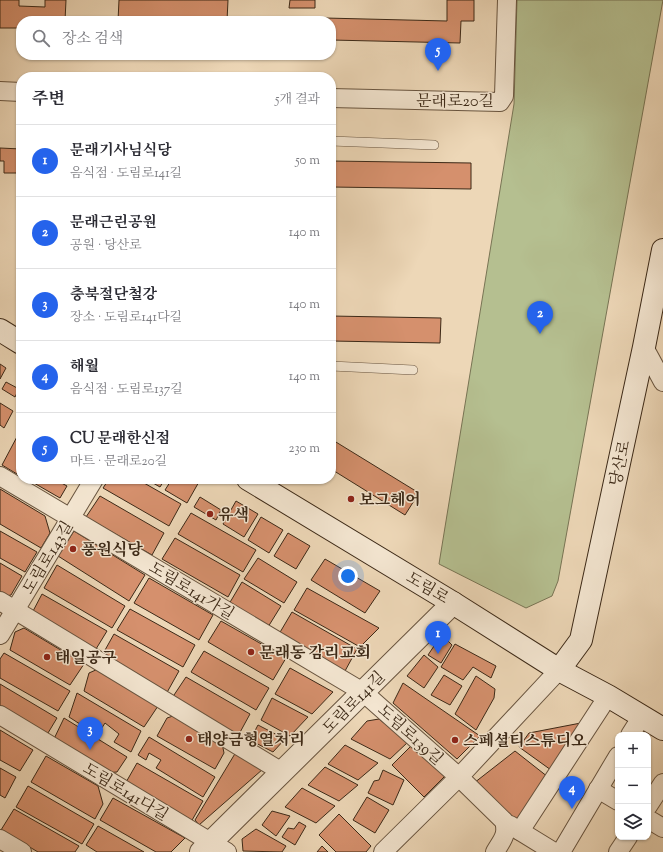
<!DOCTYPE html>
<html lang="ko">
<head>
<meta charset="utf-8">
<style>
  :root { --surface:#fff; --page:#f7f7f7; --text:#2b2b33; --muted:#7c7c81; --line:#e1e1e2; --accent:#2563eb }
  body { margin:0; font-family:"Sorts Mill Goudy","Noto Serif KR",serif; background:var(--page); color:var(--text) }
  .controls { position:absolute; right:12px; bottom:12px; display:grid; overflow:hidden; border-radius:8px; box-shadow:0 1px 3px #0004 }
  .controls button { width:36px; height:36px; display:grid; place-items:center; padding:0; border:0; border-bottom:1px solid var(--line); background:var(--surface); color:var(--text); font:20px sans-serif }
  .you { position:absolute; left:348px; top:576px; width:14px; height:14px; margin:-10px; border:3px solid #fff; border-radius:50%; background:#1a73e8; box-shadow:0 0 0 6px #1a73e833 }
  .badge { display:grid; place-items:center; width:26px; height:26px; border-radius:50%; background:var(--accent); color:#fff; font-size:13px; font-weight:700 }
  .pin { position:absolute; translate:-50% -33px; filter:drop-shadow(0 1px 2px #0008) }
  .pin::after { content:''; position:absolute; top:21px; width:14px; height:12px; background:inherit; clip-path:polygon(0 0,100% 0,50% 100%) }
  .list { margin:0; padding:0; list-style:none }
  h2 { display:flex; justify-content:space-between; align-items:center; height:52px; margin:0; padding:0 16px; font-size:17px }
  h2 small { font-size:13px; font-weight:400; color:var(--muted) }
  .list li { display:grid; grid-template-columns:26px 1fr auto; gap:12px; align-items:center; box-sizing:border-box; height:72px; padding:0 16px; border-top:1px solid var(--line) }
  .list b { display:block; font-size:15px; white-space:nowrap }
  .list p { margin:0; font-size:13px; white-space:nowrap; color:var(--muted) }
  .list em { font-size:13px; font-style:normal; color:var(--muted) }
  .icon { flex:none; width:22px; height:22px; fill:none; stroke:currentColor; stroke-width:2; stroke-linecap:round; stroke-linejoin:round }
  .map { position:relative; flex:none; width:663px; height:852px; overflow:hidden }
  .search { position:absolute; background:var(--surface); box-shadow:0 1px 3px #0004; left:16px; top:16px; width:320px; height:44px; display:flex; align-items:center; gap:10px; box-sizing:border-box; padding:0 14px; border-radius:16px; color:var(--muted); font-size:15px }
  .panel { position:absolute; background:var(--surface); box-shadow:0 1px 3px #0004; left:16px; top:72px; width:320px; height:412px; border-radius:16px }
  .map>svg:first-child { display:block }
  .green { fill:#b5bf90; stroke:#787454 }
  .building { fill:#d5906d; stroke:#3c2917 }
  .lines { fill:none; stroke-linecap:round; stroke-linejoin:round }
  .service-casing { stroke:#68543f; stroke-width:10 }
  .minor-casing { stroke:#68543f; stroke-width:20 }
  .tertiary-casing { stroke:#68543f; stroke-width:24 }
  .secondary-casing { stroke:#3c2917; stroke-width:24 }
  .service { stroke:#f3e5d0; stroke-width:9 }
  .minor { stroke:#f3e5d0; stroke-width:18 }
  .tertiary { stroke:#f3e5d0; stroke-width:22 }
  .secondary { stroke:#f3e5d0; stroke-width:22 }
  .poi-dot { fill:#8f2418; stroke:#f3e5d0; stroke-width:1.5 }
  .labels { text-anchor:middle; stroke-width:3; stroke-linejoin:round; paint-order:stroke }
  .street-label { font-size:16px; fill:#3c2917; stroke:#f3e5d0 }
  .poi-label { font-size:16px; font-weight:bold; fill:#3c2917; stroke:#f3e5d0; text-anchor:start }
</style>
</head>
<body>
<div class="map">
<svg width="663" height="852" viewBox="0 0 663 852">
  <rect width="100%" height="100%" fill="#edd7b7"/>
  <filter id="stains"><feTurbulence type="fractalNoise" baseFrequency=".005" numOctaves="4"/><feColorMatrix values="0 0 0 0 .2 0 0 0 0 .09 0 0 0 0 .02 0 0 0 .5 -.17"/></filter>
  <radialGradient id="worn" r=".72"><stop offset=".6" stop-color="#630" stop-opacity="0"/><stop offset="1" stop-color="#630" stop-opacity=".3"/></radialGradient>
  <path class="green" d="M517,0h146l-105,581 -6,15 -26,12 -87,-44 75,-460z"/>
  <g class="building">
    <path d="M0,0h19v6l26,1v-7h21l-1,21h-44v7h-21z"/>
    <path d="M119,0h109l-1,21h-109z"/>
    <path d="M290,0h25v8h-26z"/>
    <path d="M447,0h27v21h-13l-1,22 -129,-3v-19h-6v-3l122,3z"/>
    <path d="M136,55h90v2z"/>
    <path d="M0,148l21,1v24h-17v-12h-4z"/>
    <path d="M331,161l140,2v26l-140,-2z"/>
    <path d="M331,316l110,2 -1,25 -109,-2z"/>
    <path d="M0,364l6,4 -6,11z"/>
    <path d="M6,382l13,7 -4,8 -13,-8z"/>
    <path d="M0,403l13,8 -9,17 -4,-3z"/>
    <path d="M19,433l2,1v33l-4,7 -15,-9z"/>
    <path d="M331,439l88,54 -14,22 -74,-46z"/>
    <path d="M27,479h27l13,7 -7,12z"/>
    <path d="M109,479h28l44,25 -12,22 -66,-38z"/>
    <path d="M146,479h19l-5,8z"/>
    <path d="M172,479h27l1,1 -13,23 -22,-13z"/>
    <path d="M0,489l45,27 5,17 -9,15 -41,-24z"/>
    <path d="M100,496l64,37 -12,22 -66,-38z"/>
    <path d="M200,497l21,13 -5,10 -22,-13z"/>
    <path d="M236,501l22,13 -14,23 -21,-13z"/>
    <path d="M191,513l65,37 -13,22 -65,-38z"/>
    <path d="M261,517l22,13 -14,23 -21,-13z"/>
    <path d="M0,531l37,21 -12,20 -25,-14z"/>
    <path d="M74,531l71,44 -16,26 -71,-45z"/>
    <path d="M288,533l22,13 -14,23 -22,-13z"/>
    <path d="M175,538l65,37 -12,22 -66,-38z"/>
    <path d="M258,558l39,24 -13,21 -40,-24z"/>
    <path d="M325,559l55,32 -15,22 -54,-33z"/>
    <path d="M0,563l22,13 -11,19 -9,2 -2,-1z"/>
    <path d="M57,565l68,41 -13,22 -68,-40z"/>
    <path d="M149,578l64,37 -14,25 -65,-37z"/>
    <path d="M242,582l39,24 -13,21 -39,-23z"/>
    <path d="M307,588l72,40 -19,19 -66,-37z"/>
    <path d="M42,594l65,37 -11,18 -64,-36z"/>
    <path d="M130,609l65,36 -12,22 -66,-37z"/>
    <path d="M292,612l65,37 -12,22 -66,-37z"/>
    <path d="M221,621l65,37 -13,22 -65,-38z"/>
    <path d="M24,628l60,36 -14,21 -60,-35 5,-18z"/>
    <path d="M114,634l65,37 -14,25 -65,-37z"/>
    <path d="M448,641l4,4 -11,18 -13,-8 8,-12z"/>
    <path d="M455,644l41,22 -5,12 -18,-11 -10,13 -22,-13z"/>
    <path d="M204,651l65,37 -13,22 -65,-38z"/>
    <path d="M4,653l66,38 -12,20 -58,-33v-19z"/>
    <path d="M424,655l14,12 -14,21 -17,-12z"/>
    <path d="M290,668l43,24 -21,22 -37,-20z"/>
    <path d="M98,669l60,37 -14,21 -60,-36 5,-18z"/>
    <path d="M444,675l18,11 -12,19 -19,-10z"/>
    <path d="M476,676l19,13 -1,9 -18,32 -21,-16z"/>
    <path d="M186,677l64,37 -12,22 -66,-38z"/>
    <path d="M403,683l77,53 -23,23 -64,-56z"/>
    <path d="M0,684l57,34 -12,20 -45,-28z"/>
    <path d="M77,693l64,38 -10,21 -17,-10 5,-8 -14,-11 -7,11 -12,-6 -17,-11z"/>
    <path d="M272,698l36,19 -18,19 -29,-16z"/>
    <path d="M173,716l49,27 2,10 -9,16 -58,-33 10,-18z"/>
    <path d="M64,718l63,39 -10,15 -14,1 -51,-30z"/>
    <path d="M379,719l29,23 -18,17 -39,-20 16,-18z"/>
    <path d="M586,722l-35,48 -32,-23 10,-14z"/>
    <path d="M258,725l27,14 -12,13 -23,-12z"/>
    <path d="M0,730l33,20 -13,21 -20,-11z"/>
    <path d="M149,737l66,40 -12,20 -47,-29 5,-8 -12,-7 -3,7 -8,-5z"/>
    <path d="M413,744l32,32 -21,21 -32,-32z"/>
    <path d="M345,745l33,18 -20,17 -30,-16z"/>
    <path d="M515,751l33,26 -28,50 -46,-44z"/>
    <path d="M236,752l27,17 -64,56 -4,-5z"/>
    <path d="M46,756l52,30 5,18 -8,15 -64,-37z"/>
    <path d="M137,763l66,38 -12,21 -66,-38z"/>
    <path d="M325,767l33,18 -19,16 -31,-16z"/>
    <path d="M0,768l16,9 -11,21 -5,-3z"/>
    <path d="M383,770l21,10 -11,25 -25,-12 6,-12 5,-1z"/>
    <path d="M28,786l66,38 -12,20 -66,-37z"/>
    <path d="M302,788l33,18 -19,17 -31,-16z"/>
    <path d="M367,797l22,13 -14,23 -22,-13z"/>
    <path d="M113,798l72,40 -14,14h-15l-56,-32z"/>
    <path d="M14,809l65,37 -4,6h-37l-37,-22z"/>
    <path d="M272,811l18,5 -14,20 -14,-11z"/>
    <path d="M339,814l32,32 -5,6h-30l-17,-17z"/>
    <path d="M299,822l7,4 -11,19 -13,-8 6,-9 6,1z"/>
    <path d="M98,826l46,26h-47l-11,-7z"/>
    <path d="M256,829l30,17 -4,6 -39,-1 -1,-12z"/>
    <path d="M322,846l6,6h-11z"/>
  </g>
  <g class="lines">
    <g class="service-casing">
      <g id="service">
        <path d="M331,141l103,4"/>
        <path d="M331,366l82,4"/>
      </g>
    </g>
    <g class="minor-casing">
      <g id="minor">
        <path d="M0,91l21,1"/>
        <path d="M331,98l169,4 4,-6 3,-96"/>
        <path d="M644,347l19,35"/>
        <path d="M0,476l363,216 96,85 45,44c4,14 -2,19 -9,31"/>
        <path d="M0,601l282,171"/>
        <path d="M0,635l94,-156"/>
        <path d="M0,715l227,137"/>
        <path d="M630,735l12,-19"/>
        <path d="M598,789l20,12"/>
        <path d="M648,806l15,-23"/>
        <path d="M648,819l15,9"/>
        <path d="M510,825l44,27"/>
        <path d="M520,831l88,-135"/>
        <path d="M0,839l22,13"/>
        <path d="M383,852l76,-75 100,-107"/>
        <path d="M561,852l57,-96"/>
        <path d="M618,852l10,-15"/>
      </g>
    </g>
    <g class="tertiary-casing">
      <path id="tertiary" d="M201,852l252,-249"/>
    </g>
    <g class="secondary-casing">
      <g id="secondary">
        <path d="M0,330l21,13"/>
        <path d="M248,479l205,124 106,67 49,26 55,33"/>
        <path d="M559,670l22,-30 63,-293 19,-97"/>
      </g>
    </g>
    <use href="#service" class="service"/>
    <use href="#minor" class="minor"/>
    <use href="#tertiary" class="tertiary"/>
    <use href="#secondary" class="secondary"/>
  </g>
  <g class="poi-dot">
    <circle cx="351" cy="499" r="4"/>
    <circle cx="210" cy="514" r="4"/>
    <circle cx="73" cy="549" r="4"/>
    <circle cx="251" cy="652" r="4"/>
    <circle cx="47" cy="657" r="4"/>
    <circle cx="189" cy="739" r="4"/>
    <circle cx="455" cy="740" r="4"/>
  </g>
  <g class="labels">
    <g class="street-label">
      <text x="455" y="106">문래로20길</text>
      <text transform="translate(619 463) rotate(-78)" y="6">당산로</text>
      <text transform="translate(47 557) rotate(-59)" y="6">도림로143길</text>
      <text transform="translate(428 587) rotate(31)" y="6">도림로</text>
      <text transform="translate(192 590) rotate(31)" y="6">도림로141가길</text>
      <text transform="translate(353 702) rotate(-45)" y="6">도림로141길</text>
      <text transform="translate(411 734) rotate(42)" y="6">도림로139길</text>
      <text transform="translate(126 791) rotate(31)" y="6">도림로141다길</text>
    </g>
    <g class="poi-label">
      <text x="359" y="505">보그헤어</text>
      <text x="218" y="520">유색</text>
      <text x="81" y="555">풍원식당</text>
      <text x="259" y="658">문래동 감리교회</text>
      <text x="55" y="663">태일공구</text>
      <text x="197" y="745">태양금형열처리</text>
      <text x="463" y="746">스페셜티스튜디오</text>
    </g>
  </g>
  <rect width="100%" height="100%" filter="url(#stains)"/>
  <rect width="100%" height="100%" fill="url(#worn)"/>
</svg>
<div class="controls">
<button>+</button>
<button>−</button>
<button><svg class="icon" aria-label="layers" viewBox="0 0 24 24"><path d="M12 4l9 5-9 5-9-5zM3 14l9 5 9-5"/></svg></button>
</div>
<div class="you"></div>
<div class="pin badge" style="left:438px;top:654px">1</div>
<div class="pin badge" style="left:540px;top:334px">2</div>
<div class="pin badge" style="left:90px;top:750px">3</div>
<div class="pin badge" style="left:572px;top:809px">4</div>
<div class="pin badge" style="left:438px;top:71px">5</div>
<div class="search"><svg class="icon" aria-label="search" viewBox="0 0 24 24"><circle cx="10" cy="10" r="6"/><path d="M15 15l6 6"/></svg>장소 검색</div>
<section class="panel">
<h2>주변<small>5개 결과</small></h2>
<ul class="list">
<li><span class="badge">1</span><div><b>문래기사님식당</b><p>음식점 · 도림로141길</p></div><em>50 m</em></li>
<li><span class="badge">2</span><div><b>문래근린공원</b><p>공원 · 당산로</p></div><em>140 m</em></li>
<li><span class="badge">3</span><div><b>충북절단철강</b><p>장소 · 도림로141다길</p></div><em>140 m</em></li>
<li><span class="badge">4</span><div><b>해월</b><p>음식점 · 도림로137길</p></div><em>140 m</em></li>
<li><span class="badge">5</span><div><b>CU 문래한신점</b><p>마트 · 문래로20길</p></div><em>230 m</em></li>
</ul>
</section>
</div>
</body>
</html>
